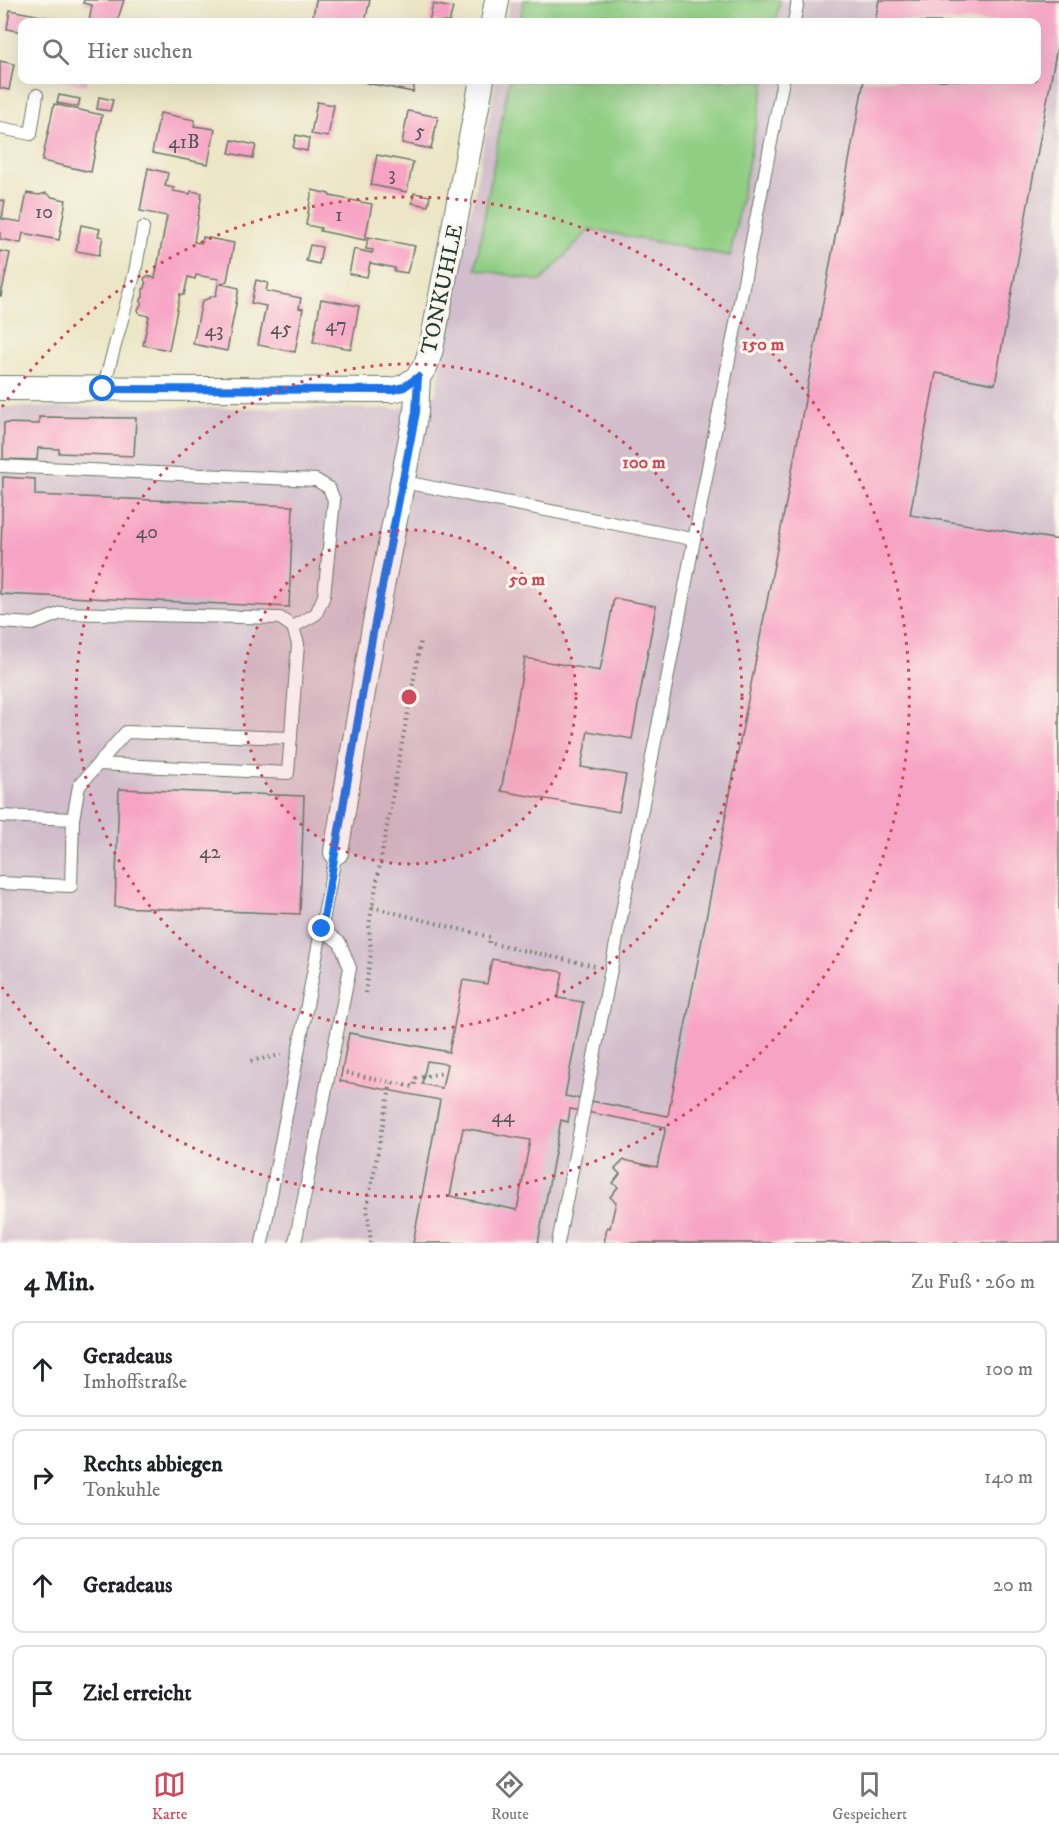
<!DOCTYPE html>
<html lang="de">
<head>
<meta charset="utf-8">
<style>
  :root { --surface:#fff; --page:#f2f2f2; --text:#202124; --muted:#757577; --line:#e0e0e0; --accent:#d1495b }
  body { margin:0; font-family:"IM FELL DW Pica",serif; background:var(--page); color:var(--text) }
  .stop { position:absolute; width:18px; height:18px; margin:-14px; border:4px solid #1a73e8; border-radius:50%; background:#fff }
  .stop.end { background:#1a73e8; border-color:#fff; box-shadow:0 2px 6px #0008 }
  .list { margin:0; padding:0; list-style:none }
  h2 { display:flex; justify-content:space-between; align-items:center; height:78px; margin:0; padding:0 24px; font-size:26px }
  h2 small { font-size:20px; font-weight:400; color:var(--muted) }
  .list li { display:grid; grid-template-columns:39px 1fr auto; gap:18px; align-items:center; box-sizing:border-box; height:96px; margin:0 12px 12px; padding:0 12px; border:2px solid var(--line); border-radius:12px }
  .list b { display:block; font-size:22px; white-space:nowrap }
  .list p { margin:0; font-size:20px; white-space:nowrap; color:var(--muted) }
  .list em { font-size:20px; font-style:normal; color:var(--muted) }
  .icon { flex:none; width:33px; height:33px; fill:none; stroke:currentColor; stroke-width:2; stroke-linecap:round; stroke-linejoin:round }
  .map { position:relative; flex:none; width:1059px; height:1243px; overflow:hidden }
  .search { position:absolute; background:var(--surface); box-shadow:0 6px 24px #0002; left:18px; right:18px; top:18px; height:66px; display:flex; align-items:center; gap:15px; box-sizing:border-box; padding:0 21px; border-radius:12px; color:var(--muted); font-size:22px }
  .sheet { height:510px; background:var(--surface) }
  nav { display:flex; justify-content:space-around; align-items:center; box-sizing:border-box; height:84px; border-top:2px solid var(--line); background:var(--surface); font-size:16px; color:var(--muted) }
  nav a { display:grid; justify-items:center; gap:3px }
  nav .on { color:var(--accent) }
  .map>svg:first-child { display:block }
  .industrial { fill:#d1bdcb }
  .green { fill:#90ce84; stroke:#58865c; stroke-width:1.5 }
  .building { fill:#f7a4c4; fill-rule:evenodd }
  .lines { fill:none; stroke-linecap:round; stroke-linejoin:round }
  .lane-casing { stroke:#677867; stroke-width:14 }
  .street-casing { stroke:#677867; stroke-width:26 }
  .path { stroke:#677867; stroke-width:4; stroke-dasharray:1.5 4.5; stroke-linecap:butt }
  .lane { stroke:#fff; stroke-width:12 }
  .street { stroke:#fff; stroke-width:24 }
  .route { stroke:#1a73e8; stroke-width:8 }
  .ring { fill:none; stroke:#d1495b; stroke-width:3; stroke-dasharray:3 6 }
  .labels { text-anchor:middle; stroke-width:6; stroke-linejoin:round; paint-order:stroke }
  .number-label { font-size:20px; fill:#555758 }
  .street-label { font-size:22px; fill:#1f3d34; stroke:#fbf7ec }
  .centre { fill:#d1495b; stroke:#fbf7ec; stroke-width:3 }
  .ring-label { font-size:18px; text-anchor:middle; font-weight:bold; fill:#d1495b; stroke:#fbf7ec; stroke-width:6; stroke-linejoin:round; paint-order:stroke }
</style>
</head>
<body>
<div class="map">
<svg width="1059" height="1243" viewBox="0 0 1059 1243">
  <rect width="100%" height="100%" fill="#fbf7ec"/>
  <filter id="ink" filterUnits="userSpaceOnUse"><feTurbulence type="fractalNoise" baseFrequency=".0167" numOctaves="2"/><feDisplacementMap in="SourceGraphic" scale="12" xChannelSelector="R" yChannelSelector="G"/><feConvolveMatrix kernelMatrix="1 2 1 2 8 2 1 2 1" color-interpolation-filters="sRGB"/></filter>
  <filter id="wash" filterUnits="userSpaceOnUse"><feTurbulence type="fractalNoise" baseFrequency=".008" numOctaves="4" result="noise"/><feDisplacementMap in="SourceGraphic" scale="24" xChannelSelector="R" yChannelSelector="G"/><feGaussianBlur stdDeviation="1.35" result="paint"/><feColorMatrix in="noise" values="0 0 0 0 0 0 0 0 0 0 0 0 0 0 0 0 0 1.4 0 .05"/><feComposite in="paint" operator="in"/></filter>
  <g filter="url(#wash)">
    <rect width="100%" height="100%" fill="#ece6c7"/>
    <path class="industrial" d="M510,0h549v1243h-1059v-836l399,2 37,-15 60,-314h540v-58h-530z"/>
    <g class="green">
      <path d="M524,0h256l-4,22h-256z"/>
      <path d="M509,80h256l-35,176 -140,-27 -49,52 -66,-12z"/>
    </g>
    <g id="blocks">
      <g class="building">
        <path d="M84,0h40l-7,22h-28l3,-17 -9,-2z"/>
        <path d="M316,0h54l-5,22 -53,-1z"/>
        <path d="M879,0h180v36l-64,348 -59,-11 -26,142 149,25v703h-455l3,-16 3,1 6,-26 -6,-5 8,-10 -5,-4 7,-9 -5,-5 9,-9 33,7 9,-40 -96,-18 -2,13 -7,-2 -23,123h-125l27,-143 -100,-19 9,-48 100,19 14,-72 24,4 5,-25 71,13 -5,26 25,4 -18,94 103,20 120,-624 76,-412h172v-58h-161zM427,1061l20,3 -5,24 -20,-4zM463,1128l67,12 -13,70 -67,-14z"/>
        <path d="M433,4l20,4 -4,14h-20z"/>
        <path d="M10,10l47,9v3h-35v10l-15,-3z"/>
        <path d="M0,61l14,3 -5,26 -9,-2z"/>
        <path d="M60,80h27l-1,5z"/>
        <path d="M367,80h48l-2,12 -47,-9z"/>
        <path d="M59,95l21,4 -2,8 -21,-4z"/>
        <path d="M99,97l14,3 -3,11 -13,-2z"/>
        <path d="M317,102l17,3 -6,32 -17,-3z"/>
        <path d="M54,104l48,11 -11,57 -49,-11z"/>
        <path d="M408,111l30,6 -7,32 -29,-6z"/>
        <path d="M160,113l35,7 -1,6 21,3 -7,35 -56,-11z"/>
        <path d="M296,135l13,3 -2,13 -14,-3z"/>
        <path d="M232,140l24,5 -3,13 -24,-5z"/>
        <path d="M377,155l36,7 -6,30 -36,-7z"/>
        <path d="M148,168l20,5 -3,13 9,2 -1,3 17,3 1,-3 11,2 -8,49 8,1 1,-6 31,6 -7,38 -6,3 18,4 -12,63 -34,-7 9,-43 14,-6 3,-16 -23,-4 -1,4 -7,-2 -4,18 -4,-1 -11,56 -26,-5 6,-29 -9,-2 -2,-4 4,-8 -2,-1 3,-4v-8l2,-1 1,-4 -2,-5 3,-3 8,2 12,-62 -27,-5z"/>
        <path d="M312,190l17,4 1,2 42,8 -7,36 -45,-9 1,-3 -15,-3z"/>
        <path d="M27,193l12,2 7,-2 6,4 14,3 -7,40 -36,-7 -2,10 -21,-4v-39l5,1 -3,18 19,3z"/>
        <path d="M414,193l16,3 -2,10 -16,-3z"/>
        <path d="M81,225l19,4 -2,7 5,1 -4,18 -23,-4z"/>
        <path d="M368,237l47,9 -8,27 -13,-2 1,-3 -25,-5 -3,14 -18,-3 5,-25 18,4 1,-3 -7,-1z"/>
        <path d="M310,245l12,2 -3,17 -13,-3z"/>
        <path d="M0,251l10,2 -9,43h-1z"/>
        <path d="M256,280l12,3 -2,8 35,7 -2,10 4,1 -8,43 -37,-7 8,-39 -15,-3z"/>
        <path d="M321,299l38,7 -8,43 -38,-7z"/>
        <path d="M39,417l97,1 -2,38 -75,-3v-4l-21,-1 -1,12 -34,-1 1,-36 35,1z"/>
        <path d="M3,477l32,2v16l258,11 -4,101 -289,-13z"/>
        <path d="M614,598l42,8 -24,133 -44,-8 -7,36 45,8 -7,37 -118,-21 24,-133 75,13z"/>
        <path d="M119,789l185,7 -4,118 -185,-7z"/>
      </g>
    </g>
  </g>
  <g filter="url(#ink)">
    <use href="#blocks" fill-opacity="0" stroke="#677867" stroke-width="1.5"/>
    <g class="lines">
      <g class="lane-casing">
        <g id="lane">
          <path d="M794,22l4,-22"/>
          <path d="M0,128l31,6 6,-39"/>
          <path d="M103,389l32,-117 8,-44"/>
          <path d="M0,466l316,14 13,8 5,12 -10,96 -8,18 -23,13"/>
          <path d="M404,482l288,57"/>
          <path d="M0,622l33,2 28,-11 219,5 13,9 5,17 -10,129 -190,-9 -19,22 -6,33"/>
          <path d="M98,764l28,-32 165,6"/>
          <path d="M0,816l73,3 -2,67 -71,-3"/>
          <path d="M262,1243l74,-391"/>
          <path d="M295,1243l55,-275 -10,-25 -18,-14"/>
          <path d="M558,1243l225,-1163"/>
        </g>
      </g>
      <g class="street-casing">
        <g id="street">
          <path d="M493,22l4,-22"/>
          <path d="M0,388l392,2 12,-3 14,-10"/>
          <path d="M336,852l37,-219 43,-221 2,-35 8,-12 5,-16 51,-269"/>
        </g>
      </g>
      <g class="path">
        <path d="M372,907l118,30 -1,6 106,23"/>
        <path d="M365,993l6,-40 -2,-28 52,-286"/>
        <path d="M251,1061l30,-6"/>
        <path d="M346,1073l68,14 2,-9 27,-5"/>
        <path d="M371,1243l-4,-35 24,-125"/>
      </g>
      <use href="#lane" class="lane"/>
      <use href="#street" class="street"/>
    </g>
  </g>
  <g class="lines" filter="url(#ink)">
    <path class="route" d="M103,389l289,1 12,-3 14,-10 -2,35 -43,221 -51,296"/>
  </g>
  <circle cx="409" cy="697" r="167" fill="#d1495b" fill-opacity=".12"/>
  <g class="ring">
    <circle cx="409" cy="697" r="167"/>
    <circle cx="409" cy="697" r="333"/>
    <path d="M2 407A500 500 0 1 1 2 987"/>
  </g>
  <g class="labels">
    <g class="number-label">
      <text x="420" y="137">5</text>
      <text x="184" y="148">41B</text>
      <text x="392" y="180">3</text>
      <text x="44" y="218">10</text>
      <text x="339" y="221">1</text>
      <text x="336" y="331">47</text>
      <text x="281" y="334">45</text>
      <text x="214" y="336">43</text>
      <text x="147" y="538">40</text>
      <text x="210" y="858">42</text>
      <text x="503" y="1122">44</text>
    </g>
    <g class="street-label">
      <text transform="translate(441 289) rotate(-78)" y="8">TONKUHLE</text>
    </g>
  </g>
  <circle cx="409" cy="697" r="9" class="centre"/>
  <g class="ring-label">
    <text x="763" y="350">150 m</text>
    <text x="644" y="468">100 m</text>
    <text x="527" y="585">50 m</text>
  </g>
</svg>
<div class="stop" style="left:103px;top:389px"></div>
<div class="stop end" style="left:322px;top:929px"></div>
<div class="search"><svg class="icon" aria-label="search" viewBox="0 0 24 24"><circle cx="10" cy="10" r="6"/><path d="M15 15l6 6"/></svg>Hier suchen</div>
</div>
<section class="sheet">
<h2>4 Min.<small>Zu Fuß · 260 m</small></h2>
<ul class="list">
<li><svg class="icon" aria-label="ahead" viewBox="0 0 24 24"><path d="M12 20V5M6 11l6-6 6 6"/></svg><div><b>Geradeaus</b><p>Imhoffstraße</p></div><em>100 m</em></li>
<li><svg class="icon" aria-label="right" viewBox="0 0 24 24"><path d="M7 20v-9h11M14 6l5 5-5 5"/></svg><div><b>Rechts abbiegen</b><p>Tonkuhle</p></div><em>140 m</em></li>
<li><svg class="icon" aria-label="ahead" viewBox="0 0 24 24"><path d="M12 20V5M6 11l6-6 6 6"/></svg><div><b>Geradeaus</b></div><em>20 m</em></li>
<li><svg class="icon" aria-label="arrive" viewBox="0 0 24 24"><path d="M6 21V4h12l-3 4 3 4H6"/></svg><div><b>Ziel erreicht</b></div></li>
</ul>
</section>
<nav>
<a class="on"><svg class="icon" aria-label="map" viewBox="0 0 24 24"><path d="M3 6l6-2 6 2 6-2v14l-6 2-6-2-6 2zM9 4v14M15 6v14"/></svg>Karte</a>
<a><svg class="icon" aria-label="directions" viewBox="0 0 24 24"><path d="M12 3l9 9-9 9-9-9zM9 14v-3h6M13 9l2 2-2 2"/></svg>Route</a>
<a><svg class="icon" aria-label="saved" viewBox="0 0 24 24"><path d="M7 4h10v16l-5-4-5 4z"/></svg>Gespeichert</a>
</nav>
</body>
</html>
